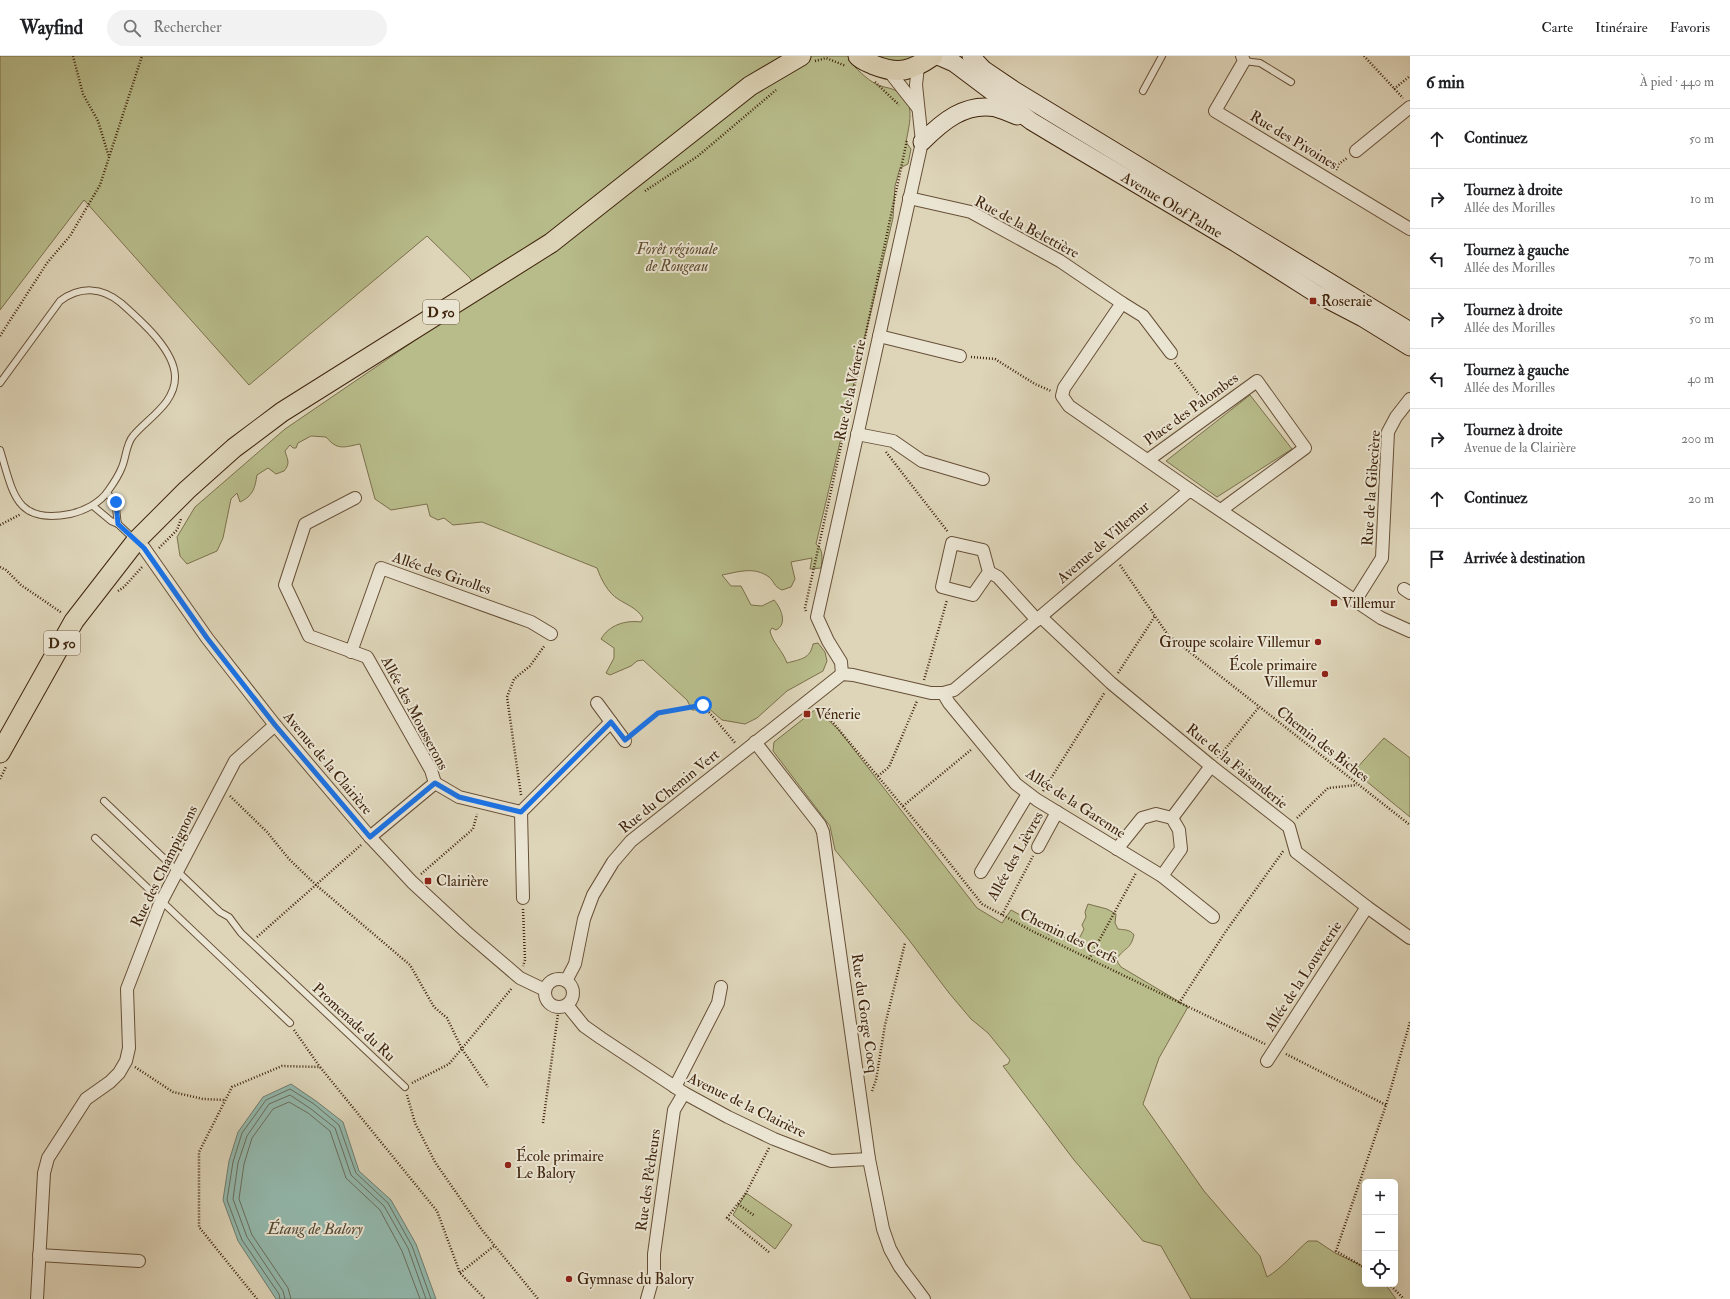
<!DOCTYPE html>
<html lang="fr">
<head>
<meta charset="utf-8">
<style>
  :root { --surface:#fff; --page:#f2f2f2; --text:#202124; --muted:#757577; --line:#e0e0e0 }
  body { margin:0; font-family:"IM FELL Double Pica",serif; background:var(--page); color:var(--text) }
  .controls { position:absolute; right:12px; bottom:12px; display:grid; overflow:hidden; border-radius:6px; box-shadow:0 4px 16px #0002 }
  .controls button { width:36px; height:36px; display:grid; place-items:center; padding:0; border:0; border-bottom:1px solid var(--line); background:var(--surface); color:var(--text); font:20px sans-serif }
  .stop { position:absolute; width:12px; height:12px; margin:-9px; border:3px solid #1a73e8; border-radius:50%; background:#fff }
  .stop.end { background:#1a73e8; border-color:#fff; box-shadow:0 1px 4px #0008 }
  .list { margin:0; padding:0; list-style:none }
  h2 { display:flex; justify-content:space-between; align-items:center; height:52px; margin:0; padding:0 16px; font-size:17px }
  h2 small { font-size:13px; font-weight:400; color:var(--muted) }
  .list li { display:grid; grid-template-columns:26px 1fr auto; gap:12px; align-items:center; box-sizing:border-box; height:60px; padding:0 16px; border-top:1px solid var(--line) }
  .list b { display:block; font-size:15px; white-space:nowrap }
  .list p { margin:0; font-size:13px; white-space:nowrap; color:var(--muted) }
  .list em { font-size:13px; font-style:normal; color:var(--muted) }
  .icon { flex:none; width:22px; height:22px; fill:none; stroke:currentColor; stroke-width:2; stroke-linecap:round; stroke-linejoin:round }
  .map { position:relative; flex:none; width:1410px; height:1243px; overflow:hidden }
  header { display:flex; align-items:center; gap:24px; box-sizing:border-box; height:56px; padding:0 20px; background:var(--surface); border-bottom:1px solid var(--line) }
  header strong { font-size:19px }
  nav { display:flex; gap:22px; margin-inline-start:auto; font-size:14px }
  .search { width:280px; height:36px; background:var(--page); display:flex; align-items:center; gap:10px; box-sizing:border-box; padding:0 14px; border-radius:22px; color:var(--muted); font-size:15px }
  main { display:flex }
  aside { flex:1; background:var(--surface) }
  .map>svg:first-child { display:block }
  .green { fill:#b8bc8b; stroke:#7c704c }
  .water { fill:#93b9ae; stroke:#717d6d }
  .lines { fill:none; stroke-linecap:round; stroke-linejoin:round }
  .shore { stroke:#696e5d; stroke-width:1 }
  .service-casing { stroke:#675037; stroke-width:8 }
  .minor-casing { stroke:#675037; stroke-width:14 }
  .secondary-casing { stroke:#3f240c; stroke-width:19 }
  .primary-casing { stroke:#3f240c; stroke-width:21 }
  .path { stroke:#3f240c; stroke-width:2.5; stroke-dasharray:1 2; stroke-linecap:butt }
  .service { stroke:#eae4d2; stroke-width:6 }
  .minor { stroke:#eae4d2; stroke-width:12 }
  .secondary { stroke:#eae4d2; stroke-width:17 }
  .primary { stroke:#ded5b9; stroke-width:19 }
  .route { stroke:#1a73e8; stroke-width:5 }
  .poi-dot { fill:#8f2418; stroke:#eae4d2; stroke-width:1.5 }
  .labels { text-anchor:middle; stroke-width:4; stroke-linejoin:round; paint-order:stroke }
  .shield { fill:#eae4d2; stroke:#725e47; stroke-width:1 }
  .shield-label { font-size:14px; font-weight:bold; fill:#3f240c }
  .street-label { font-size:15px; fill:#3f240c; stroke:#eae4d2 }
  .park-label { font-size:15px; font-style:italic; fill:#5d4a2c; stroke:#eae4d2 }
  .poi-label { font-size:15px; fill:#3f240c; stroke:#eae4d2; text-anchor:start }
  .water-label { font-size:16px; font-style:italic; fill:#544934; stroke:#eae4d2 }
</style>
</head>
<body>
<header>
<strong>Wayfind</strong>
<div class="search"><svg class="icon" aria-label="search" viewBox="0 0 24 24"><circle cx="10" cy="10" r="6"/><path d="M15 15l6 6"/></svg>Rechercher</div>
<nav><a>Carte</a><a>Itinéraire</a><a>Favoris</a></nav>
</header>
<main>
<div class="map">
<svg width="1410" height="1243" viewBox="0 0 1410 1243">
  <rect width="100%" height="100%" fill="#ded5b9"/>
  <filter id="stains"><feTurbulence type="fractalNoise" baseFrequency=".005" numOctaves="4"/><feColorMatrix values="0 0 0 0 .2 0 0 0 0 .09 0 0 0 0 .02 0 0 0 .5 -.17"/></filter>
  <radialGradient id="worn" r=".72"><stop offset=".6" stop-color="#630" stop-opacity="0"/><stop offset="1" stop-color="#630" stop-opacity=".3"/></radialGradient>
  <g class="green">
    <path d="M0,0h924l-17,9 -43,-9 -16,4c8,8 18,19 28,24 5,3 11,3 16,5 25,9 18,32 14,53l5,7 -3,15 -8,4 -5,18 -2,32 -77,326c8,6 6,15 5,24l-11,1 2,-11 -21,4 4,17 -4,8 -9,3c-9,-4 -7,-8 -13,-13 -15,-11 -31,-5 -47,-2l9,11h10l10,19 11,1 12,-6c7,8 14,24 2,30l-4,-2 -2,3c2,11 13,20 17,32 14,-4 23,-4 26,-19l5,-1 7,9 2,9 -4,10 -36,20 -30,27 -12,6 -23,-4 -15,-13 -5,-2 -3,5h-7l-5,-10 -44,-40 -6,1 -6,5 -21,9 -4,-2 8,-15v-10l-13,-9c8,-14 24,-19 40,-17l2,-4c-6,-10 -16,-13 -25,-19 -10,-6 -17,-20 -21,-31l-115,-46 -29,3 -9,-7 -6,2 -8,-4 -3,-12 -36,6 -16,-11 -15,-55c-16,3 -22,7 -34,-7l-15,-1 -13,7 -2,5h-3l-3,-3 -5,6c2,8 6,12 -1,20l-8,3 -8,-6 -11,7c-2,13 -4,21 -17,27l-3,-9 -6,6 -8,39 -6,13 -30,13 -7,-8 -3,-19 18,-30 90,-78 195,-133 -10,-18 -43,-42 -178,149 -165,-185 -84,110z"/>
    <path d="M1250,339l42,54 -75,48 -51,-36z"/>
    <path d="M816,653l22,20 139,179 25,15 9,-13 26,14 12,11 4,-1 21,6 6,-3 4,-8 -2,-4 4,-8 -1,-5 3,-8 19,5 9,5 -1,9 3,6c6,1 12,0 16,6 -4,16 -10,12 -17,24l1,4 3,4 67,40 -29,51 -16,46 61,87 56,65 7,21c15,-9 27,-24 41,-36h9l18,12 30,14v17h20l11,15h-205l-30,-53 -18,-5 -69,-81 -71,-94 5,-2 2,-4 -22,-27 -17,-14 -22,-26 -40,-53 -74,-90 -5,-24 -57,-75 1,-9z"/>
    <path d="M1384,682l26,20v59l-56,-46z"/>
    <path d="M746,1137l46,32 -17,24 -42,-34z"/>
  </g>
  <path class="water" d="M291,1028l25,17 27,21 16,49 32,29 25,44 20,55h-160l-38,-58 -15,-41 6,-39 9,-29 25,-35z"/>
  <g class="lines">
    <g class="shore">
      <path d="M280,1243l-1,-5 -37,-54 -15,-40 6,-38 9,-29 24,-33 24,-11 24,15 25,21 17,48 32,30 24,43 19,53"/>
      <path d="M285,1243l-2,-8 -36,-54 -14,-38 5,-36 9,-27 22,-32 21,-9 21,14 24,19 16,47 33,31 24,42 18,51"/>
      <path d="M291,1243l-3,-11 -36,-53 -13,-36 5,-35 8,-26 21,-29 16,-7 19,11 22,18 16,47 34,32 22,41 18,48"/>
    </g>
    <g class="service-casing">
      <g id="service">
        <path d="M1244,5l16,2 31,19"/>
        <path d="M1143,35l19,-35"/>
        <path d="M0,327l60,-82c20,-15 42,-14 61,2 19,17 53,46 54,73 1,27 -27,42 -42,60 -7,8 -7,22 -11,31 -3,8 -9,17 -14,24 -8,12 -24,20 -38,23 -55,11 -57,-22 -70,-64"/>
        <path d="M107,437c12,13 8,15 11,31"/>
        <path d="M93,450l18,15 7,3 17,16"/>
        <path d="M104,745l116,111 9,5 12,16 164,154"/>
        <path d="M95,782l195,185"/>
      </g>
    </g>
    <g class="minor-casing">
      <g id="minor">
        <path d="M1242,0l2,5 -29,50 195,118"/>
        <path d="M888,14l30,38"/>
        <path d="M1356,95l54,-44"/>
        <path d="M909,142l62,14 89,49 62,42 -58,85 -2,8 7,10 121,84"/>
        <path d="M1122,247l21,13 28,37"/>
        <path d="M879,280l81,20"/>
        <path d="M857,378l36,7 29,20 61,18"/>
        <path d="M1148,404l109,-79 48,67 -84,62"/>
        <path d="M355,442l-50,26 -20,61 24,51 58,21 64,113 4,13"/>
        <path d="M136,485l8,7 63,90 68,87 95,112 42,45 53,49 55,47 25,12"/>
        <path d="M952,487l31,7 6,22 -16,23 -31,-8z"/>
        <path d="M989,516l9,5 39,43"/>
        <path d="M1404,533l6,4"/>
        <path d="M1355,545l27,-43 6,-126 8,-15 14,-18"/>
        <path d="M1041,561l70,66 100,83 78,61 7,25 71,55 43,31"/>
        <path d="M351,596l30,-84 150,54 20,12"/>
        <path d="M842,618l-1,-12 -13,-21 -11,-24 105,-475 -6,-57 2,-19"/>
        <path d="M943,637l6,10 67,81 21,16 125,76 51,41"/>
        <path d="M597,647l28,38"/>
        <path d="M755,686l65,83 3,7 46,327 14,70 7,20 10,18 24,32"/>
        <path d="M521,756l2,86"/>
        <path d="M1172,762l39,-52"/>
        <path d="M370,781l65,-54 24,14 62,15 90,-90"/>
        <path d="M1038,791l19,-35"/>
        <path d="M1117,793l25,-31 14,-4 16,4 7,12 2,19 -19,27"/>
        <path d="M981,816l47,-78"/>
        <circle cx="559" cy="937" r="14"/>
        <path d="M566,925l9,-17 9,-45 9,-24 20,-33 18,-21 211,-167 11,1 78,18h12l11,-3 236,-200 191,128 29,13"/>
        <path d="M567,949l17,21 17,12 83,55 44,24 46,22 57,22 38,-2"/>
        <path d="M1267,1005l100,-154"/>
        <path d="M675,1031l43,-84 3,-16"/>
        <path d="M39,1199l100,6"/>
        <path d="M37,1243l7,-126 4,-15 38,-59 24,-17 9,-9 7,-12 3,-13 -2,-59 32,-83 76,-145 40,-36"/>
        <path d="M647,1243l7,-25v-20l20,-144 10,-17"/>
      </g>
    </g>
    <g class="secondary-casing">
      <g id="secondary">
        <path id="s1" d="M938,0l16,7 77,58 40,24 165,98 79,50 48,25 47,29"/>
        <path d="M971,0l12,13 31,21 396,241"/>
        <path d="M922,86c20,-20 43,-40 74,-34 7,2 14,5 21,8"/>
      </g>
    </g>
    <g class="primary-casing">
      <g id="primary">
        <path d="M858,0c5,5 10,6 16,9 25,10 37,6 59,-9"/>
        <path d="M0,697l74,-132 62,-80 51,-51 47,-42 48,-36 269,-169 199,-157 51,-30"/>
      </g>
    </g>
    <g class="path">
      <path d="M73,0l10,38 15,27 11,36"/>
      <path d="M1364,0l39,42"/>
      <path d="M815,5l11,-3 20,8"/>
      <path d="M875,26l24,23"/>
      <path d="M1394,33l16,-13"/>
      <path d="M1336,114l3,-6 8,-6"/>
      <path d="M645,135l53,-35 78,-66"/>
      <path d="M0,280l47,-73 23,-27 30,-51 42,-129"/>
      <path d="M971,301l24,2 40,25 16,7"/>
      <path d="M1175,307l31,41"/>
      <path d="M886,396l62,80"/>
      <path d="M0,469l21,-11"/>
      <path d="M159,492l18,-18 4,-11"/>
      <path d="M1120,509l48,70 242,190"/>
      <path d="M0,511l6,3 15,15 41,28"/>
      <path d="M118,535l6,-4 18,-20"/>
      <path d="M806,555l-1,-3 59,-266 43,-202"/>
      <path d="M1118,617l37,-57"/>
      <path d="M924,624l23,-80"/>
      <path d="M820,651l120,144 42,53 52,28 231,112"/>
      <path d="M633,677l25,-20 45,-8 33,39"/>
      <path d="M1218,702l41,-51"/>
      <path d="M878,720l11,-9 28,-66"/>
      <path d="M0,723l6,-12"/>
      <path d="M1043,735l62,-99"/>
      <path d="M521,739l-14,-98 7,-18 16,-13 15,-21"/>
      <path d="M230,740l37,36 22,27 27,26 94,80 24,42 13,11 15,31 26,38"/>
      <path d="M903,750l69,-57"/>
      <path d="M1297,762l31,-30 29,-3"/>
      <path d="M421,818l52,-45 4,-15"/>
      <path d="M523,853l2,51 -2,6"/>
      <path d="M1002,859l31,-59"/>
      <path d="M257,881l104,-92"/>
      <path d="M1089,903l47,-86"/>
      <path d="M1179,947l47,-72 58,-81"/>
      <path d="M294,974l26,37"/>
      <path d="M1286,998l100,51"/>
      <path d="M135,1011l38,25 30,7 22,1"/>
      <path d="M412,1027l37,-19 63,-76"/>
      <path d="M872,1035l4,-11 9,-55 20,-82"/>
      <path d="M407,1039l8,28 20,39 47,68 56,69"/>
      <path d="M543,1067l15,-109"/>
      <path d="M769,1092l-23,45 -19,25 43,35"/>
      <path d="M738,1148l17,12"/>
      <path d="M1365,1212l-29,-17 50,-146 24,-83"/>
      <path d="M460,1217l34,-27"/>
      <path d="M1389,1228l15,15"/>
      <path d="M257,1243l-58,-72v-75l33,-65 50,-21 38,1 117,144 23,62 25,26"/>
    </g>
    <use href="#service" class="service"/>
    <use href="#minor" class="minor"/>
    <use href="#secondary" class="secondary"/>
    <use href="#primary" class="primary"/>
  </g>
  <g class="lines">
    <path class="route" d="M116,446l2,22 26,24 63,90 68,87 95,112 65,-54 24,14 62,15 90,-90 14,18 33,-27 45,-8"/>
  </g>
  <g class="poi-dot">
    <rect x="1309" y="241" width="8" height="8" rx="2"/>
    <rect x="1330" y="543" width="8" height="8" rx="2"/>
    <circle cx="1318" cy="586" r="4"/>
    <circle cx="1325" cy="618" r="4"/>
    <rect x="803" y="654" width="8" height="8" rx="2"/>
    <rect x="424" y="821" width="8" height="8" rx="2"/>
    <circle cx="508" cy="1109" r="4"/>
    <circle cx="569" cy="1223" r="4"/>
  </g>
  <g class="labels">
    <g class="shield">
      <rect x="423" y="244" width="36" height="24" rx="3"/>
      <rect x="44" y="575" width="36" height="24" rx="3"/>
    </g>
    <g class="shield-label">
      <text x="441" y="261">D 50</text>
      <text x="62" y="592">D 50</text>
    </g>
    <g class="street-label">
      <text transform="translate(1294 84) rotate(31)" y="5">Rue des Pivoines</text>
      <text dy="5" stroke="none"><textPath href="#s1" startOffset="278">Avenue Olof Palme</textPath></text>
      <text transform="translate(1027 171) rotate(28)" y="5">Rue de la Belettière</text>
      <text transform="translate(850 334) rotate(-78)" y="5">Rue de la Vénerie</text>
      <text transform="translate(1191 353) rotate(-36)" y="5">Place des Palombes</text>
      <text transform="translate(1371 432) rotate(-86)" y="5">Rue de la Gibecière</text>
      <text transform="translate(1103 486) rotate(-41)" y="5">Avenue de Villemur</text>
      <text transform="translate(442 517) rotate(19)" y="5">Allée des Girolles</text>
      <text transform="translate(415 657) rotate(62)" y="5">Allée des Mousserons</text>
      <text transform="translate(1323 688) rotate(38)" y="5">Chemin des Biches</text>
      <text transform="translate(328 707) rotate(50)" y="5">Avenue de la Clairière</text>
      <text transform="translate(1237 710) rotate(39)" y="5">Rue de la Faisanderie</text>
      <text transform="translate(669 735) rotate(-39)" y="5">Rue du Chemin Vert</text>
      <text transform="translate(1076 747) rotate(33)" y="5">Allée de la Garenne</text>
      <text transform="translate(1015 800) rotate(-61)" y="5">Allée des Lièvres</text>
      <text transform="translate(164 810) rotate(-64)" y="5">Rue des Champignons</text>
      <text transform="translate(1069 880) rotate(26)" y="5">Chemin des Cerfs</text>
      <text transform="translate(1303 920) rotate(-57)" y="5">Allée de la Louveterie</text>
      <text transform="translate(865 957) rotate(82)" y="5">Rue du Gorge Cocq</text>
      <text transform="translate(354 966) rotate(43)" y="5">Promenade du Ru</text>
      <text transform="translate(747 1049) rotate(26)" y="5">Avenue de la Clairière</text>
      <text transform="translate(648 1124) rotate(-82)" y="5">Rue des Pêcheurs</text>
    </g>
    <g class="park-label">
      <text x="677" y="198">Forêt régionale<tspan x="677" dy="17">de Rougeau</tspan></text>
    </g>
    <g class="poi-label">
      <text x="1321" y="250">Roseraie</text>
      <text x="1342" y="552">Villemur</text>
      <text x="1310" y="591" text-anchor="end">Groupe scolaire Villemur</text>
      <text x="1317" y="614" text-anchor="end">École primaire<tspan x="1317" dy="17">Villemur</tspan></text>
      <text x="815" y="663">Vénerie</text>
      <text x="436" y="830">Clairière</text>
      <text x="516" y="1105">École primaire<tspan x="516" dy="17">Le Balory</tspan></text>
      <text x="577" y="1228">Gymnase du Balory</text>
    </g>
    <g class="water-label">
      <text x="315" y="1178">Étang de Balory</text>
    </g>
  </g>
  <rect width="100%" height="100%" filter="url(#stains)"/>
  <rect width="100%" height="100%" fill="url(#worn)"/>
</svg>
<div class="controls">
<button>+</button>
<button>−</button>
<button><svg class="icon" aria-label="locate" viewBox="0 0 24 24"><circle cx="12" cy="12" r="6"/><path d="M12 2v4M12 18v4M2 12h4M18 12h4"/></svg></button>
</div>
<div class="stop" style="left:703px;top:649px"></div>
<div class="stop end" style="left:116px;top:446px"></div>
</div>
<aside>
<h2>6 min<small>À pied · 440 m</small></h2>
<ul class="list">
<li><svg class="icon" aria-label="ahead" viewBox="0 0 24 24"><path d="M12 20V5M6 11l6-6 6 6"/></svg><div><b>Continuez</b></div><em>50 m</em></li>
<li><svg class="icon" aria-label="right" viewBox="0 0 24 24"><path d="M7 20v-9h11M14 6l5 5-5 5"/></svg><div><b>Tournez à droite</b><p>Allée des Morilles</p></div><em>10 m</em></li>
<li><svg class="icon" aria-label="left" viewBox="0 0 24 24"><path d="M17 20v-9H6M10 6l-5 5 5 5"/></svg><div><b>Tournez à gauche</b><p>Allée des Morilles</p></div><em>70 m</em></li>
<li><svg class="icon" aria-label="right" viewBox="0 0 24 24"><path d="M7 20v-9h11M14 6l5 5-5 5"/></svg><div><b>Tournez à droite</b><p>Allée des Morilles</p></div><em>50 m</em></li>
<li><svg class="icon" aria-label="left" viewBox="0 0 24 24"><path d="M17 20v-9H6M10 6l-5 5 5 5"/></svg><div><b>Tournez à gauche</b><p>Allée des Morilles</p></div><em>40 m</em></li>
<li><svg class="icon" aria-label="right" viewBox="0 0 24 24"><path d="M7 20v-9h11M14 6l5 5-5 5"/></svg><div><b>Tournez à droite</b><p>Avenue de la Clairière</p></div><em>200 m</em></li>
<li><svg class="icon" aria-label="ahead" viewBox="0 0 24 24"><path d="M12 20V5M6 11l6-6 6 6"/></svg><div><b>Continuez</b></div><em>20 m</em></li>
<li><svg class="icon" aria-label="arrive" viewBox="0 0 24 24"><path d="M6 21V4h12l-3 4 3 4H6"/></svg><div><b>Arrivée à destination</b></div></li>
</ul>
</aside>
</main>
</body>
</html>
